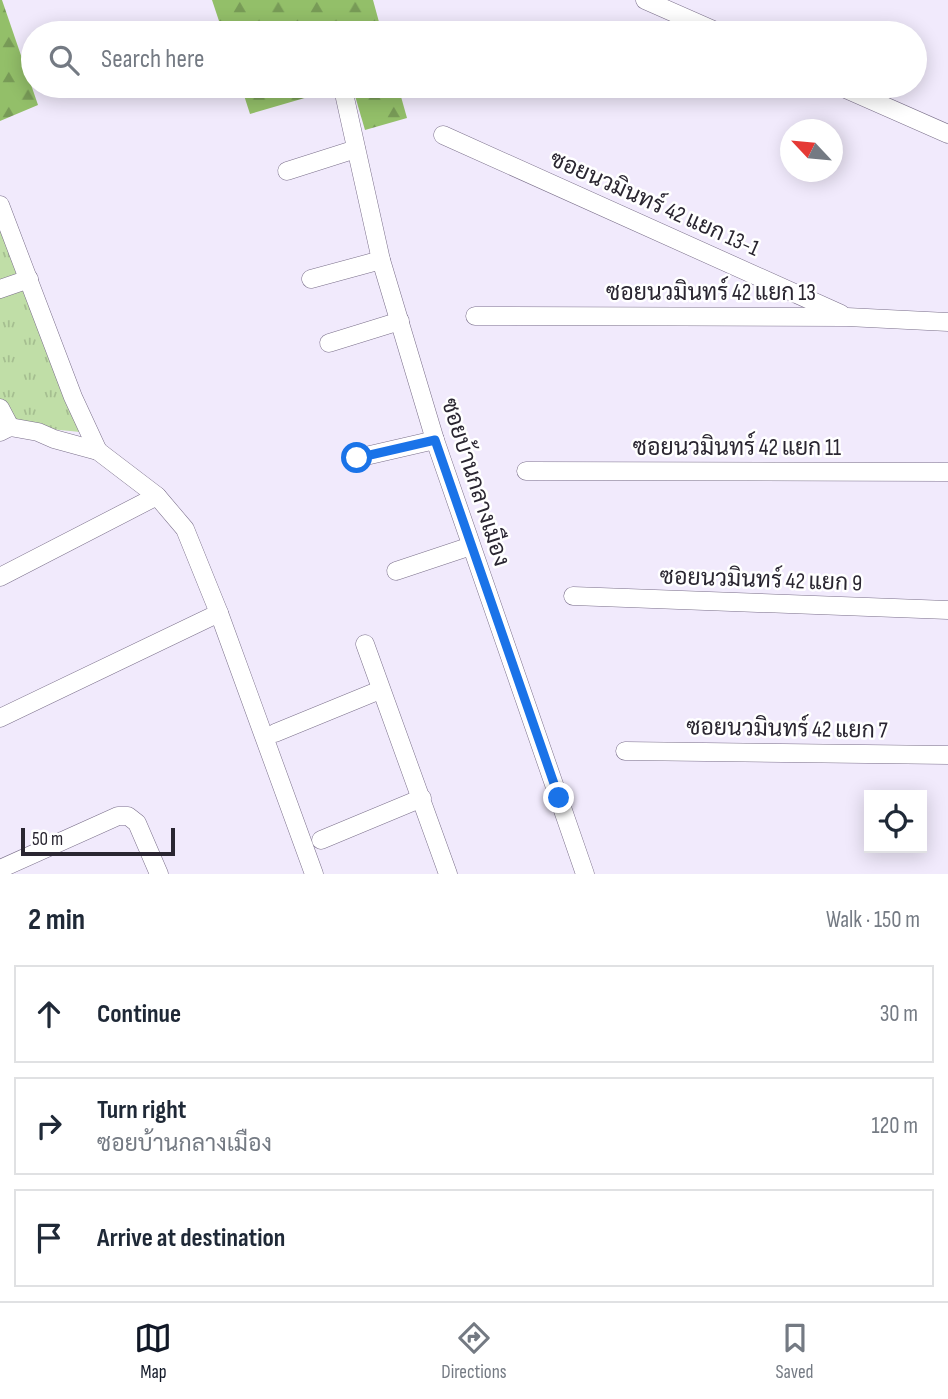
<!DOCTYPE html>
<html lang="en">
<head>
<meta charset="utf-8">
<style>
  :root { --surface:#fff; --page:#f6f6f7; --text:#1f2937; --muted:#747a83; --line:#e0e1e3; --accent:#111827 }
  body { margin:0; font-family:"Sofia Sans Condensed",Sarabun,sans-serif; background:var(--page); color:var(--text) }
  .controls { position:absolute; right:21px; bottom:21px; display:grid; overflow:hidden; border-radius:0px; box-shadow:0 4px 18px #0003 }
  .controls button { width:63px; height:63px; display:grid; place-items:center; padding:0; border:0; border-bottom:2px solid var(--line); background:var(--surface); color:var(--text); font:35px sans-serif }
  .compass { position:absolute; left:780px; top:119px; width:63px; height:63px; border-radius:50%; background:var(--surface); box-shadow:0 4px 18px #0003; rotate:296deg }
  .scale { position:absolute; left:21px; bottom:18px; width:154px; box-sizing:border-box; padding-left:7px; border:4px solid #2a2631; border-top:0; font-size:19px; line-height:24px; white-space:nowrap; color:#2a2631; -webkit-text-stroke:5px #fff; paint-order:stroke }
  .stop { position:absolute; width:21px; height:21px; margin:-16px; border:5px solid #1a73e8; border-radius:50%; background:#fff }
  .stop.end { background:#1a73e8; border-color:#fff; box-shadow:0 2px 7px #0008 }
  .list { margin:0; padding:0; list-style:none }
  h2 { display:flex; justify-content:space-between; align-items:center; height:91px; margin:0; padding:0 28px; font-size:30px }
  h2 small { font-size:23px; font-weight:400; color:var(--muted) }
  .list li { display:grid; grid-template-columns:46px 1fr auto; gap:21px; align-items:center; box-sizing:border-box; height:98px; margin:0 14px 14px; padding:0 14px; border:2px solid var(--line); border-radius:0px }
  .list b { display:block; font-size:26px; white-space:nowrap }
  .list p { margin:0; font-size:23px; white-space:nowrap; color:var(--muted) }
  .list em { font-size:23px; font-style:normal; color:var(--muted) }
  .icon { flex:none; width:38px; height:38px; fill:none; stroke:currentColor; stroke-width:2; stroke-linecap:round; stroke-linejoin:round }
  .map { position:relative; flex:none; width:948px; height:874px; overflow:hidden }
  .search { position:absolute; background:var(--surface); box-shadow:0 4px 18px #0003; left:21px; right:21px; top:21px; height:77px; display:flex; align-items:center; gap:18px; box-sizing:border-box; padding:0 24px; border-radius:38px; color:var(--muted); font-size:26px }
  .sheet { height:427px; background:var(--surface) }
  nav { display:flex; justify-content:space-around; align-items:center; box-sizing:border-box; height:98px; border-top:2px solid var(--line); background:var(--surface); font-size:19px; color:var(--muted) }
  nav a { display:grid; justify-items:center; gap:4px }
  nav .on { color:var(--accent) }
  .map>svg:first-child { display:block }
  .grass { fill:url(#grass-tufts) }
  .forest { fill:url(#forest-firs) }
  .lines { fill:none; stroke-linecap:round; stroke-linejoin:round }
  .minor-casing { stroke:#7a6f8a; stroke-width:19 }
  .minor { stroke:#fff; stroke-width:18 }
  .route { stroke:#1a73e8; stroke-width:9 }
  .labels { text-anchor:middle; stroke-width:5; stroke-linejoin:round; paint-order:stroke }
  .street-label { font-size:23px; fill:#2a2631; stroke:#fff }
</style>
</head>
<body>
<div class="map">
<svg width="948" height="874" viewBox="0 0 948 874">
  <defs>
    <pattern id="grass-tufts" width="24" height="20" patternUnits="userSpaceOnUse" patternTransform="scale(1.75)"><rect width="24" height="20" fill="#c0dea7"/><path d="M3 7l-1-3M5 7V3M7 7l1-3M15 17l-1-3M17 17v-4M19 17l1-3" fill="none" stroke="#a5be90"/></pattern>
    <pattern id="forest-firs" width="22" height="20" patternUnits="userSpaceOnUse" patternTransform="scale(1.75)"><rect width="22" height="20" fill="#93bf69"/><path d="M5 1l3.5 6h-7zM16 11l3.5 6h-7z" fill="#789b57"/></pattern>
  </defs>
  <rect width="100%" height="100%" fill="#f1eafc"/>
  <path class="grass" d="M0,218l80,214 -80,-8z"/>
  <g class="forest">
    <path d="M0,0h2l36,105 -38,16z"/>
    <path d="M212,0h161l9,33h-159z"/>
    <path d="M241,86h157l9,32 -42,12 -12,-41 -14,-1 -89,26z"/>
  </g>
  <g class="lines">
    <g class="minor-casing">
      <g id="minor">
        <path d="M645,0l75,33"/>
        <path d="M839,86l109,48"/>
        <path d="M345,98l36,162 54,180 150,434"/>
        <path d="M443,135l398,179"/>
        <path d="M287,171l69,-22"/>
        <path d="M0,205l73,192 25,54"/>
        <path d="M311,279l70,-19"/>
        <path d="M0,289l29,-10"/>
        <path d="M475,316l372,1 101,5"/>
        <path d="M329,343l71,-22"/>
        <path d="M0,408l10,19"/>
        <path d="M0,432l10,-5 28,5 16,7 44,12 59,45 28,33 34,84 95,261"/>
        <path d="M357,458l78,-18"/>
        <path d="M526,471l422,1"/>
        <path d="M396,571l75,-25"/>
        <path d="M0,577l157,-81"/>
        <path d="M573,596l375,14"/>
        <path d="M365,644l83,230"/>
        <path d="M0,718l219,-105"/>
        <path d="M275,733l105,-43"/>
        <path d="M625,751l323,4"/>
        <path d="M321,840l101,-42"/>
        <path d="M0,869l118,-53h10l9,7 22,51"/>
      </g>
    </g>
    <use href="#minor" class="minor"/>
  </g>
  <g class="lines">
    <path class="route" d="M357,458l78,-18 124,358"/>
  </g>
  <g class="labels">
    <g class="street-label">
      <text transform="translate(655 203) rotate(24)" y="8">ซอยนวมินทร์ 42 แยก 13-1</text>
      <text x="711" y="300">ซอยนวมินทร์ 42 แยก 13</text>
      <text x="737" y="455">ซอยนวมินทร์ 42 แยก 11</text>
      <text transform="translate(476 482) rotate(72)" y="8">ซอยบ้านกลางเมือง</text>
      <text transform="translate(761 579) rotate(2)" y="8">ซอยนวมินทร์ 42 แยก 9</text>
      <text transform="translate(787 728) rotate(1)" y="8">ซอยนวมินทร์ 42 แยก 7</text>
    </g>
  </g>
</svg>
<div class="controls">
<button><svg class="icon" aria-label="locate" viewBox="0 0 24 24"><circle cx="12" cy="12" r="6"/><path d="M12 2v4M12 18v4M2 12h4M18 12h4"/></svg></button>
</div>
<svg class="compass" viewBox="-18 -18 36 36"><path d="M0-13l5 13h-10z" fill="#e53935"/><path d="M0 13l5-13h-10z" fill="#747a83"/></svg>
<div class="scale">50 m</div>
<div class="stop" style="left:357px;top:458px"></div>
<div class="stop end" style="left:559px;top:798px"></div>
<div class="search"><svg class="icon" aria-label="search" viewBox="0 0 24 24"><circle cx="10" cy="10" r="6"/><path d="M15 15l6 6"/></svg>Search here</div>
</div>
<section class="sheet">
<h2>2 min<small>Walk · 150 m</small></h2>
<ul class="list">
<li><svg class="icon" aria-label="ahead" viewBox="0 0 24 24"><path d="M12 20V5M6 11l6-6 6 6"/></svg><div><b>Continue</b></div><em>30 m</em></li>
<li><svg class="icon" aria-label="right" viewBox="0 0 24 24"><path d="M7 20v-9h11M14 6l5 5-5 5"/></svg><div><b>Turn right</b><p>ซอยบ้านกลางเมือง</p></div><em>120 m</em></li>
<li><svg class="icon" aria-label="arrive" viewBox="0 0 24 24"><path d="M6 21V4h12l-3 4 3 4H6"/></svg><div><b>Arrive at destination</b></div></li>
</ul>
</section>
<nav>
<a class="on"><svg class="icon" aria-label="map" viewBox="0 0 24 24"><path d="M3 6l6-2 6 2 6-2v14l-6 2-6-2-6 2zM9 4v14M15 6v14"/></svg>Map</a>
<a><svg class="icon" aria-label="directions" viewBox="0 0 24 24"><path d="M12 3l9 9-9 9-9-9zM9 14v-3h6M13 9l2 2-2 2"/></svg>Directions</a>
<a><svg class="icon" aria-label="saved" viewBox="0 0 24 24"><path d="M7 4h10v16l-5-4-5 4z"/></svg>Saved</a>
</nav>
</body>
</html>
